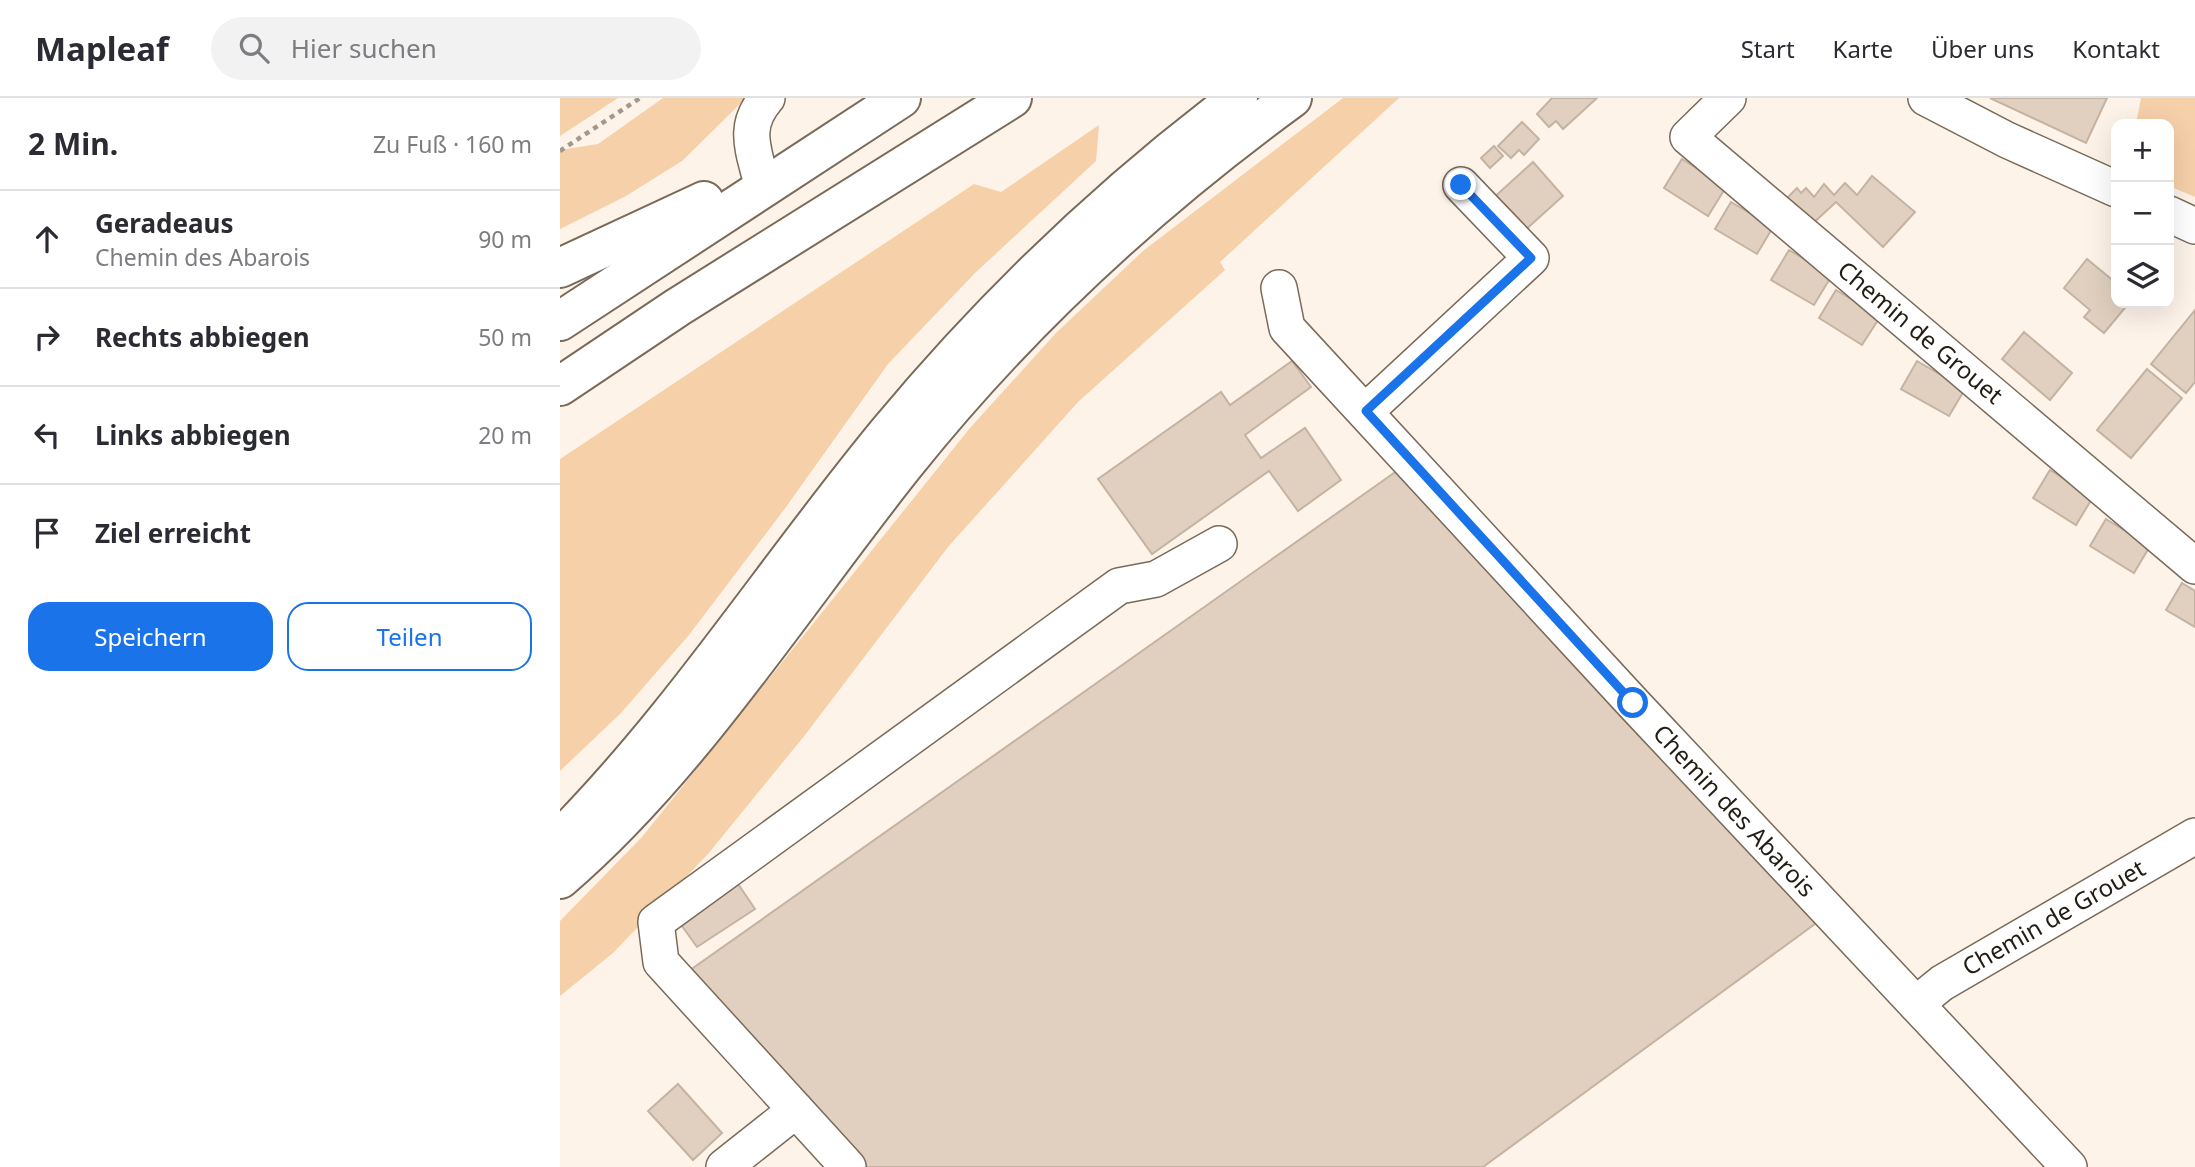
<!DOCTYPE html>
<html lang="de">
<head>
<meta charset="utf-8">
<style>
  :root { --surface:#fff; --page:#f2f2f3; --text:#2b2b33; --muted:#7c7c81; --line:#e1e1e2; --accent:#1a73e8 }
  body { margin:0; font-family:"Noto Sans",sans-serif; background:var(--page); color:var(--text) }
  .controls { position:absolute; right:21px; top:21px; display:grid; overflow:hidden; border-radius:14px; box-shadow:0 7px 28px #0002 }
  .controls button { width:63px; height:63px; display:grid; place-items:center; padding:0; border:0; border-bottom:2px solid var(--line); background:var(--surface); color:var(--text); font:35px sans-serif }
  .stop { position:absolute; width:21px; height:21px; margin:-16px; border:5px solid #1a73e8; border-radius:50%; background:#fff }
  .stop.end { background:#1a73e8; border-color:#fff; box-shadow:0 2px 7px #0008 }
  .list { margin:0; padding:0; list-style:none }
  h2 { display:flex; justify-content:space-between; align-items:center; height:91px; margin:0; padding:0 28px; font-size:30px }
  h2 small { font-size:23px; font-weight:400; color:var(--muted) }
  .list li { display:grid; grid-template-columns:46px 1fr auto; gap:21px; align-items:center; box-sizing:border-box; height:98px; padding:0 28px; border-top:2px solid var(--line) }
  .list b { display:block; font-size:26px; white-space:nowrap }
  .list p { margin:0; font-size:23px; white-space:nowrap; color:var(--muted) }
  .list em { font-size:23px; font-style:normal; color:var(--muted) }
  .actions { display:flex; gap:14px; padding:21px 28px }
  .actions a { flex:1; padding:16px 0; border:2px solid var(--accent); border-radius:21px; text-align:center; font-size:24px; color:var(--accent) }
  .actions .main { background:var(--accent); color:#fff }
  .icon { flex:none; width:38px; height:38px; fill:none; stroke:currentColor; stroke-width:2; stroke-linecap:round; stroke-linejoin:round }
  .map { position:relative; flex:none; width:1635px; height:1069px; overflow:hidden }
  header { display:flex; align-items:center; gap:42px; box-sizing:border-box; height:98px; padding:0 35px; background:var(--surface); border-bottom:2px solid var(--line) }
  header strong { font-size:33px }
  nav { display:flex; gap:38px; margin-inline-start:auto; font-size:24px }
  .search { width:490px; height:63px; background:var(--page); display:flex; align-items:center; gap:18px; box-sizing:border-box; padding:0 24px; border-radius:38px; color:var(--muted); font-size:26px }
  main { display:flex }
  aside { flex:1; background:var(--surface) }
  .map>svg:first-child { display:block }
  .green { fill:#f6d0a9 }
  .building { fill:#e1d0bf; stroke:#c4b3a2; stroke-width:2 }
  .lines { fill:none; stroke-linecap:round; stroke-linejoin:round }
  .minor-casing { stroke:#796a5a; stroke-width:38 }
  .highway-casing { stroke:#796a5a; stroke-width:42 }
  .path { stroke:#a1988f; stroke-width:4.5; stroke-dasharray:5 5; stroke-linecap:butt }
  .minor { stroke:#fff; stroke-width:35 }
  .highway { stroke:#fff; stroke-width:38 }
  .route { stroke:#1a73e8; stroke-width:9 }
  .labels { text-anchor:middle; stroke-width:5; stroke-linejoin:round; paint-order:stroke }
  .street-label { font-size:24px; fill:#231d16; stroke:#fff }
</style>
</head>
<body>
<header>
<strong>Mapleaf</strong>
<div class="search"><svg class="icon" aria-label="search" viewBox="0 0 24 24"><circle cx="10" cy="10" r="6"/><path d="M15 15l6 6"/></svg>Hier suchen</div>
<nav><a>Start</a><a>Karte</a><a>Über uns</a><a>Kontakt</a></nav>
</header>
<main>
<aside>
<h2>2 Min.<small>Zu Fuß · 160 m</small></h2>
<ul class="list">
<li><svg class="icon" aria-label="ahead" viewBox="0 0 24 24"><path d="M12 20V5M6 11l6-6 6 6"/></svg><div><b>Geradeaus</b><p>Chemin des Abarois</p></div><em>90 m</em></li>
<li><svg class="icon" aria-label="right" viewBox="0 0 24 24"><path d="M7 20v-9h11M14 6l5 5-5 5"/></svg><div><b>Rechts abbiegen</b></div><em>50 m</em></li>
<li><svg class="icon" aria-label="left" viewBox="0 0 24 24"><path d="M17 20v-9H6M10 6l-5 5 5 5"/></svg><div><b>Links abbiegen</b></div><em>20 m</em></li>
<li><svg class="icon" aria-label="arrive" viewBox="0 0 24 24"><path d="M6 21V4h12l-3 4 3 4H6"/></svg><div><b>Ziel erreicht</b></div></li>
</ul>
<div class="actions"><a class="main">Speichern</a><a>Teilen</a></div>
</aside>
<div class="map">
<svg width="1635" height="1069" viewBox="0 0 1635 1069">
  <rect width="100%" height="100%" fill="#fef3e9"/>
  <g class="green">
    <path d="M0,0h58l-58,38z"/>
    <path d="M103,0h83l-64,63 -56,35 -66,33v-79l38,-6z"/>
    <path d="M783,0h56l-179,164 5,8 -147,132 -130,145 -143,188 -97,119 -95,99 -53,43v-75l82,-84 328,-409 86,-95 87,-82z"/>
    <path d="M1581,0h54v99l-26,-11v-62h-33z"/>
    <path d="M539,27l-3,36 -121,112 -87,91 -102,143 -97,128 -68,78 -61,58v-312l414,-275 27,8z"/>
  </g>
  <g class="building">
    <path d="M992,0h45l-34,31 -7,-8 -7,6 -12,-13z"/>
    <path d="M1430,0h117l-21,45z"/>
    <path d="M962,24l17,17 -15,16 -5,-5 -8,8 -13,-12z"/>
    <path d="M934,48l9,10 -13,12 -9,-10z"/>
    <path d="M1122,61l44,28 -18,29 -44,-28z"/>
    <path d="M973,64l30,34 -41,37 -31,-33z"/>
    <path d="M1312,78l43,36 -32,35 -47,-45 -27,25 -25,-26 13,-13 4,5 5,-5 8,9 10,-13 10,11 11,-12 12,12z"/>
    <path d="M1171,104l42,25 -16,27 -42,-25z"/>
    <path d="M1229,152l43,25 -18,30 -43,-25z"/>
    <path d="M1527,161l29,24v20h13l-25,30 -20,-16 6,-7 -26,-22z"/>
    <path d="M1276,192l44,27 -18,28 -43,-27z"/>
    <path d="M1635,212v72l-9,11 -35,-29z"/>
    <path d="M1464,234l48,41 -22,27 -48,-41z"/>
    <path d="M732,263l19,26 -66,48 16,23 44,-30 36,52 -43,31 -29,-40 -117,83 -54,-75 123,-87 9,13z"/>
    <path d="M1357,263l48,28 -16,27 -48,-27z"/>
    <path d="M1587,271l35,29 -51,60 -34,-28z"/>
    <path d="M841,370l422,450 -340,249h-616l-181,-194z"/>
    <path d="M1490,372l43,27 -17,28 -43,-27z"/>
    <path d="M1546,421l44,27 -16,27 -44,-27z"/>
    <path d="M1622,485l13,8v36l-29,-17z"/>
    <path d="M174,780l21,31 -58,38 -20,-28z"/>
    <path d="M118,986l44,49 -29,27 -45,-49z"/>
  </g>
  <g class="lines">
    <g class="minor-casing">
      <g id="minor">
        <path d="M1168,0l-40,39 507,429"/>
        <path d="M1366,0l81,42 109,49"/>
        <path d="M199,75c-8,-30 -14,-50 8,-75"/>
        <path d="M1609,116l26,12"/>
        <path d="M719,190l8,40 346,375 436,464"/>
        <path d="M806,313l165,-153 -70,-73"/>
        <path d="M1356,906l26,-21 253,-147"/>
        <path d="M164,1069l72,-57"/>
        <path d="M288,1069l-187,-205 -5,-40 463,-336 37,-7 63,-35"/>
      </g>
    </g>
    <g class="highway-casing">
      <g id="highway">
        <path d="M0,170l144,-67"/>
        <path d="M0,223l341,-223"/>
        <path d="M0,288l118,-79 334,-209"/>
        <path d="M0,741c124,-125 218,-274 330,-409 103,-124 219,-235 348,-332"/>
        <path d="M0,781c131,-112 237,-280 345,-415 111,-139 243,-261 387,-366"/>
      </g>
    </g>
    <path class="path" d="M0,53l80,-53"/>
    <use href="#minor" class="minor"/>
    <use href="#highway" class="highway"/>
  </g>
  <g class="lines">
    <path class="route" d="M901,87l70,73 -165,153 267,292"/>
  </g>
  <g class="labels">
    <g class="street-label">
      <text transform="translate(1360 235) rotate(40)" y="8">Chemin de Grouet</text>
      <text transform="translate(1174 713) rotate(47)" y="8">Chemin des Abarois</text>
      <text transform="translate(1494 820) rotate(-30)" y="8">Chemin de Grouet</text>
    </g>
  </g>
</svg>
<div class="controls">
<button>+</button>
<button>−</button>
<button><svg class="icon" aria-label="layers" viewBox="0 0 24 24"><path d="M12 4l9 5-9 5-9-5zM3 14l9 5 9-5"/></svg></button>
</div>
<div class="stop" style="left:1073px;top:605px"></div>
<div class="stop end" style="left:901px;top:87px"></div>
</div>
</main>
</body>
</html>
